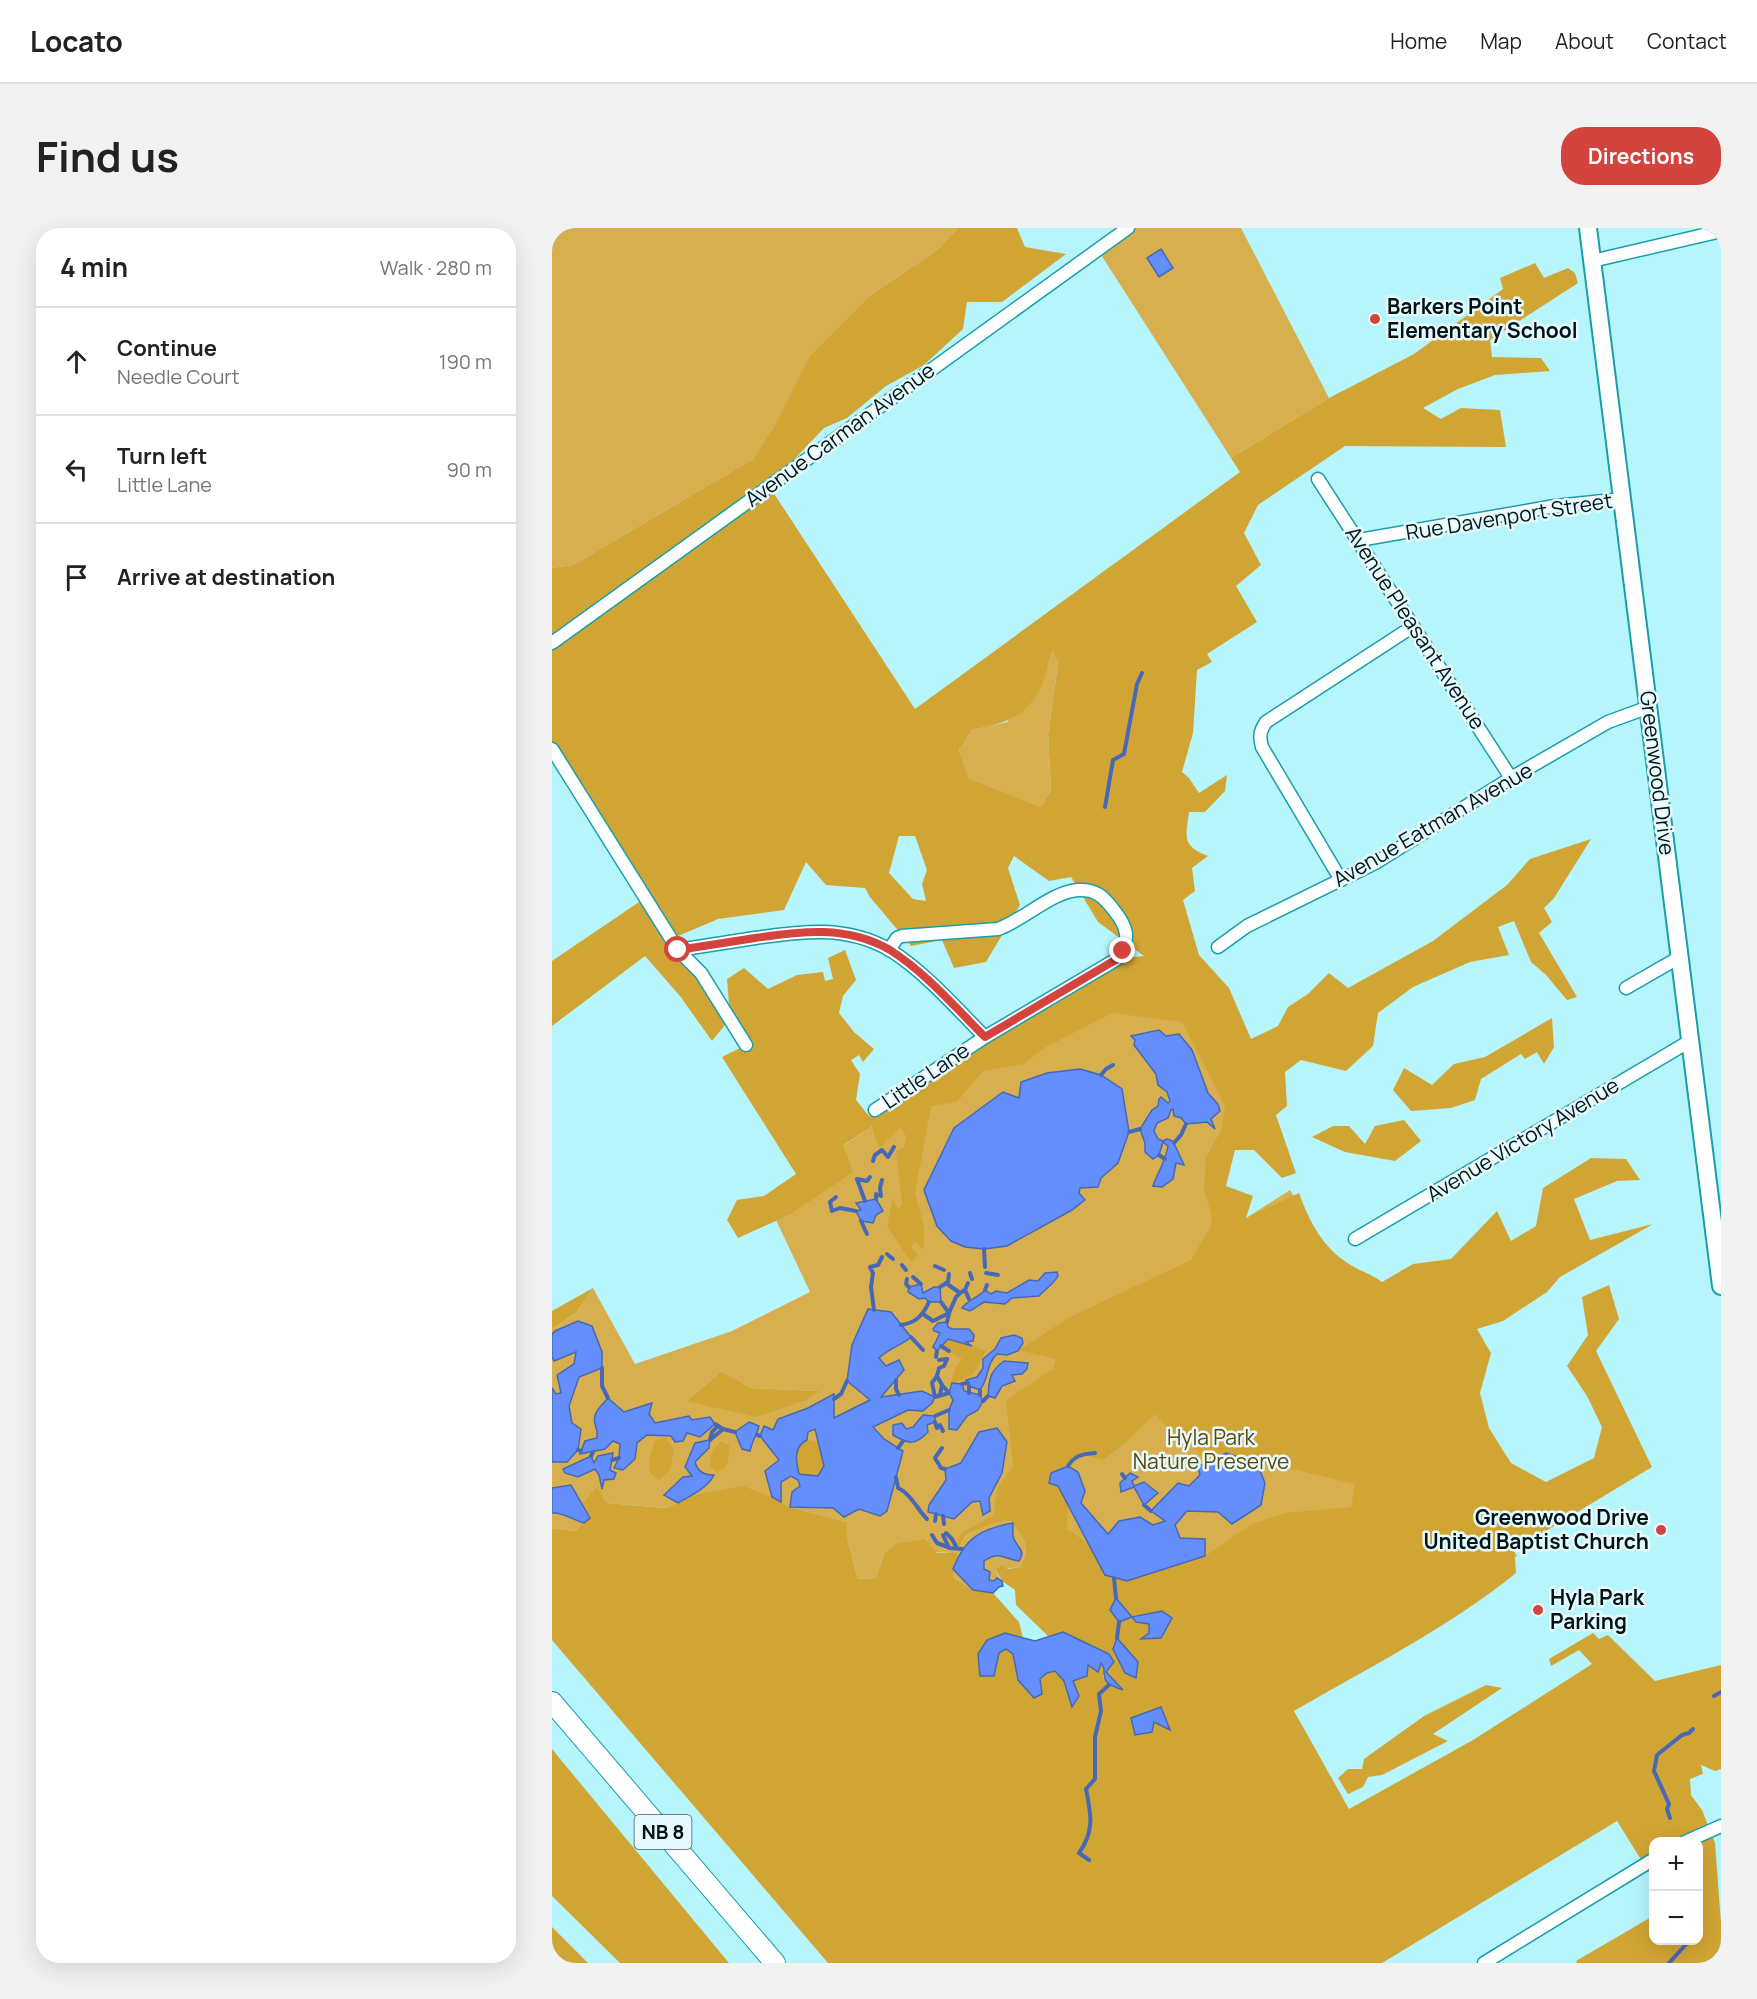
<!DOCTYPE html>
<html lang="en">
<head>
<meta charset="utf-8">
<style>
  :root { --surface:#fff; --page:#f2f2f2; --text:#222; --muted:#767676; --line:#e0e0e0; --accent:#d3443f }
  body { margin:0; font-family:Manrope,sans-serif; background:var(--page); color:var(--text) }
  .controls { position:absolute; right:18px; bottom:18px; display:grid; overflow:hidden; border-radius:12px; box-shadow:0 6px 24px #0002 }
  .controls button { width:54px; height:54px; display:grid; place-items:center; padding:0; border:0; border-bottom:2px solid var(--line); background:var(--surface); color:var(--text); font:30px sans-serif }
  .stop { position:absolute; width:18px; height:18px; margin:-14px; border:4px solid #d3443f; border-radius:50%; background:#fff }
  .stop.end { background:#d3443f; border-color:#fff; box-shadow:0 2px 6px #0008 }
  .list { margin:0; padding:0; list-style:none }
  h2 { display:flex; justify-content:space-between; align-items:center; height:78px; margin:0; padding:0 24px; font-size:26px }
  h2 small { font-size:20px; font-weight:400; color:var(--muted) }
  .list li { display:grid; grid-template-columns:39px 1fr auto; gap:18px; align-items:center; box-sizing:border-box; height:108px; padding:0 24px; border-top:2px solid var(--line) }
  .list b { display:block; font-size:22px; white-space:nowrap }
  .list p { margin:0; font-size:20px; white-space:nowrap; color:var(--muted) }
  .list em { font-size:20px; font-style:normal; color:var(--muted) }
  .icon { flex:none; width:33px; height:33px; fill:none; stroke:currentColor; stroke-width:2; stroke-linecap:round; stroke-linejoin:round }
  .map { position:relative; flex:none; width:1169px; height:1735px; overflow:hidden; border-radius:24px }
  header { display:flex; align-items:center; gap:36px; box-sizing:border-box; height:84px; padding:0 30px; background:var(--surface); border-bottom:2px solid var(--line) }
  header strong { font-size:28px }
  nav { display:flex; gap:33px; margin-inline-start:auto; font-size:21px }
  .intro { display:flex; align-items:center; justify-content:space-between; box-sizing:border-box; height:144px; padding:0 36px }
  h1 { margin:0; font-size:42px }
  .button { padding:15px 27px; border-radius:24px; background:var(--accent); color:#fff; font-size:21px; font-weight:700 }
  main { display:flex; gap:36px; padding:0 36px }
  aside { flex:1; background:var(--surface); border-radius:24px; box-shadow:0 6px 24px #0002 }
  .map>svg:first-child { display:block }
  .green { fill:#d7af4f; fill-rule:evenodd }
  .forest { fill:#d1a534; fill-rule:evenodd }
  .water { fill:#648efb; stroke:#4669b7; stroke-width:1.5; fill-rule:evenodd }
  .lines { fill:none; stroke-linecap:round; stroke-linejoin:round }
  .stream { stroke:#4669b7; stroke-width:4 }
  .minor-casing { stroke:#199eac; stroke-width:15 }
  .secondary-casing { stroke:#199eac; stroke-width:20 }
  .trunk-casing { stroke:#199eac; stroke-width:22 }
  .minor { stroke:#fff; stroke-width:12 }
  .secondary { stroke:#fff; stroke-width:16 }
  .trunk { stroke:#fff; stroke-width:20 }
  .route { stroke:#d3443f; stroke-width:8 }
  .poi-dot { fill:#d3443f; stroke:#e6fafd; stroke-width:2 }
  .labels { text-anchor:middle; stroke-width:5; stroke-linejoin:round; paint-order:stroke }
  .shield { fill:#e6fafd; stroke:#45595c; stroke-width:1.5 }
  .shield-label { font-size:20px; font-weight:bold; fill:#001417 }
  .poi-label { font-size:21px; font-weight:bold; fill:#001417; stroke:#e6fafd; text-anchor:start }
  .street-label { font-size:21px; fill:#001417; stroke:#e6fafd }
  .park-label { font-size:21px; fill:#5d4608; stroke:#e6fafd }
</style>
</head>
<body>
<header>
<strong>Locato</strong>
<nav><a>Home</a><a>Map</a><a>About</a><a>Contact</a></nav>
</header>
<div class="intro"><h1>Find us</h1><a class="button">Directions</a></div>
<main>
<aside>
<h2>4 min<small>Walk · 280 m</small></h2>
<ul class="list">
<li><svg class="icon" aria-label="ahead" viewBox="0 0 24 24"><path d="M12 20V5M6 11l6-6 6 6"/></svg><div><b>Continue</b><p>Needle Court</p></div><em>190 m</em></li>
<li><svg class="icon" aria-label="left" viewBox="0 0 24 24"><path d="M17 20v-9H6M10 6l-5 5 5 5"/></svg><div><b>Turn left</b><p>Little Lane</p></div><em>90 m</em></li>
<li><svg class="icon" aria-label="arrive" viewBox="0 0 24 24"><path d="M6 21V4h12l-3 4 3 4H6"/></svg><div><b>Arrive at destination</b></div></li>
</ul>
</aside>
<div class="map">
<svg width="1169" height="1735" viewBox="0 0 1169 1735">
  <rect width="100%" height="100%" fill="#b7f5fd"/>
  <g class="green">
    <path d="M0,0h406l-21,22 -65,44 -119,165 -180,106 -21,3z"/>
    <path d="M576,0h113l88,170 -98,60 -133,-208z"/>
    <path d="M501,420l5,16 -10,70 3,56 -10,17 -72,-27 -10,-30 13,-20 35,-8 37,-44z"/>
    <path d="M593,729l94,152 -17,18 -16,29 20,75 64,-41 227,366 -346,215 -174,-278 -3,9 2,12 -34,18 -2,13 7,-11c15,-5 27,-13 44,-13 12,18 21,25 9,46l-24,3 7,16 -4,1 -6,6 -20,-3 -20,-13v-8l6,-15 -6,-2 -69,2 -8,24 -18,1 -10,-37 -3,-20 -55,-15 -18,-10 -78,-2 -28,13 -59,-5 -10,-15 -7,30 -15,13 -23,-3v-199l25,-17 16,-24 42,76 97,-33 78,-39 -34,-72 13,-5 8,-41zM170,1143l29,17 67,3 -132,10z"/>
  </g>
  <g class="forest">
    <path d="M406,0h59l8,19 41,7 -64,48h-35l-4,27 -39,36 -38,21 -39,32 -23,10 -55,58 146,223 325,-237 -9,-14 98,-60 85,-44 89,-65 -3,-11 35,-15 9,15 24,-10 7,5 3,10 -88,57 2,17 49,1 9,13 -55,4 -37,14 -35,19 18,11 20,-11 39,2 6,37 -161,-1 -87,59 -14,28 17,32 -25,21 21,36 -50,32 5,8 -15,8 -4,63 -11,39 7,6 10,15 28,-18 -2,16 -20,21h-16c-3,25 -8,33 19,44l-16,12 3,23 -12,9 16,55 30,33 22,51 27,-13 10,-19 20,-13 21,-21 19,15 85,-47 74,-56 23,-26 61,-20 -37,59 -10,10 8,14 -13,11 38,64 -10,3 -21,-25 -15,-13 -17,-41 -16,6 11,28 -39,7 -57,25 -35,26 -5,33 -27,25 -45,-11 -16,12 2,34 -11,9 20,58 -14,5 -28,-28h-19l-9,36 27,10 -7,22 53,-25c10,28 24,55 50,71 11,7 22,10 33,18l31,-18 38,-5 46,-48 14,30 25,-15 7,-38 48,-30 35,1 14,21 -23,1 -43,18 16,41 63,-16 -93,53 -13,15 -44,29 -26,8 14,24 -11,40 9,35 22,35 35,19 48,-24 8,-31 -15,-31 -20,-30 21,-31 -6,-38 27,-12 10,34 -23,32 56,116 -131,79h-7l2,27c-68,55 -148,95 -222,138l55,98 124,-69 119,-76 -13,-14 -28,16 -2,-7 44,-26 6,6 9,-4 47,46 66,-16v104l-6,2 -14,-6 2,9 -13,5 1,16 11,15 13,33 6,80v40h-144l-1,-2 77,-45 1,24h44v-98h-44l-1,37 -36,-58 -235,142h-554l-276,-323v-112l23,3 15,-14 -8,-13 15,-17 10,16 59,5 28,-13 49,-9 29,11 18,10 56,15 2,20 10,37 18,-1 8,-24 12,-10 29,-5 12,14 16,-1 6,2 -6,15v8l20,13 20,3 26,29 4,16 -18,-5 -6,20 8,-4 6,5 5,26h22l7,-7 8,-2 9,9 8,27 1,-26 14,-16 14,-2 3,5 -1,9 18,11 -15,-16 8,-10 -51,-30 -14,5 -33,-32 -1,-15 -13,-9 -6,-11 5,-5 7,4 12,-2c12,-21 3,-28 -9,-46 -17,0 -28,8 -44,13l-7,11 -3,-1 5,-12 33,-18 -1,-12 4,-14 15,-22 -7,-66 48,-32 2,-9 -37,-9 51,-33 121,-57 19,-32 2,-12 -8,-26 2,-34 16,-29 3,-21 -43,-84 -70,-9 -66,34 -22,17 -41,7 -26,31 -26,4 -16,87 9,33v24l-9,-8 -4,5 7,8 -7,7 -24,-36 6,-29 5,13 4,-6 -6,-53 8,-4 2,-11 -6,-8 -21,20 -7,-21 -29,18 10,27 -64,43 -51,23 -11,-18 10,-20 27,-4 32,-22 -74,-117 24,-12 -17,-25 -17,21 -32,-45 -35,-40 -93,70v-65l93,-63 -93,-149v-181l21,-3 180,-106 22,-33 35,-70 62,-62 65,-44zM501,422l5,14 -10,70 3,56 -10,17 -72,-28 -10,-29 13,-20c37,-8 58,-13 73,-53 3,-9 4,-19 8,-27zM347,608h16l12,34 -5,14 4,17 -13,-2 -24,-26zM462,628l35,25 22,-4 27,45 46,34 -27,3 -248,157 -13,-16 4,-26 -9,-14 8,-5 4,7 11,-13 -20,-17 -15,-19 4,-17 13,-16 -11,-30 -17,8 5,21 -8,2 -2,-9 -26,3 -29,14 -24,-21 -17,11 3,39 -59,-79 47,-20 66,-9 22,-48 20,23 39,3 5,9 41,49 31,-6 12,28 32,-6 34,-57 -12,-37zM603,1186l13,14 34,27 24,-2 129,31 -4,23 -67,6 -34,12 -45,31 -100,19 -16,-31 -22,-15 1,-26 -17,-30c14,-6 19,-11 31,-19l21,6 23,-18z"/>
    <path d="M1000,790l2,29 -10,17 -7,-12 -12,7 -4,-5 -40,25 -6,21 -24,8 -40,3 -18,-21 11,-22 28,17 22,-21 31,-7z"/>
    <path d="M852,892l17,21 -26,20 -50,-9 -33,-15 21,-11h16l16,18 10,-18z"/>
    <path d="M41,1060l-16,24 -25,17v-18z"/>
    <path d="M396,1110l38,13 -13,23 -23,11 6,-19 6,-7 -21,-13z"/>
    <path d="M170,1143l29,17 68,3 -13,9 -50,17 -70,-16z"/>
    <path d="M113,1209l9,13 -4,20 -11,10 -9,-7 -1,-14 6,-18z"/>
    <path d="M255,1212l11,2 6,23 -6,12 -20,-3c-2,-13 -5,-27 9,-34z"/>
    <path d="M169,1213l8,4 -1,17 -4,7 -8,3 -6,-6 2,-15z"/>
    <path d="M934,1457l16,3 -69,46 15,7 -66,34 -14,2 -5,10 -15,7 -10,-16 10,-9h14l2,-10 60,-43z"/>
    <path d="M0,1521l9,11 168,203h-109l-68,-67z"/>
    <path d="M0,1699l36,36h-36z"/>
  </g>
  <g class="water">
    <path d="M609,21l12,19 -14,9 -12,-19z"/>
    <path d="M607,802l7,6 13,-2 13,16 16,43 10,11 2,7 -9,8 4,10 -8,-7 -21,2 -5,-6 -7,-2 -1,-7 -2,1 -3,8 -11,5 -3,8 4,8 5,2 4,-2 6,2 11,24 -8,-2 -3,16 -11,8 -9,-1c5,-14 13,-26 15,-40l-5,-4 -4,13 -6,4 -8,-7v-9l-5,-14 12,-19 6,-4 1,-7 2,-2 7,6 2,-2 -3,-9 -9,-7 -2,-11 -22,-29 1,-5 -4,-4z"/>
    <path d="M528,841l21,6 21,14 7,43 -11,31 -17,15 -3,9 -18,1 -1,5 6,7 -13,10 -65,36 -23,3 -19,-2 -14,-6 -14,-15 -13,-36 30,-62 49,-36 16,6 2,-16 26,-9z"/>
    <path d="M324,971l7,12 -7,4 -3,8 -12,-2 -5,-10 5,-1 -5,-7z"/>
    <path d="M505,1044l1,4c-5,9 -12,12 -19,20l-27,2 -7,6 -21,-2 -14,9 -8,-3c7,-9 16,-10 23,-18l6,4 5,-3 11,2 22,-13 9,1 7,-8z"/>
    <path d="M369,1056l2,9 11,-6h6l1,15h-12l-4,-4 -6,1 -11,-7 1,-5z"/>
    <path d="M316,1081l23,3 20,25c-10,9 -22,11 -32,21l7,8 13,-6 5,10 -23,27 41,-6 13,6 -3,6 -9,8 -15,-1 -35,17 11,12 19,12 -16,60 -7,5 -21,-7 -15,8 -11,-9 -43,-1 2,-15 8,-6 -2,-6 -7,-4 -10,6v20l-9,-5 -7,-26 14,-11 -19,-24 4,-10 9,4 5,-11 30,-11 26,-14v24l36,-18 -23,-19 5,-36zM263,1201l9,37 -6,10 -19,-2c-3,-13 -6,-27 8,-34l1,-8z"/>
    <path d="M26,1093l14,5 10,26v16l-23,9 -10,29 3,17 9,6 -3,21 -11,12h-15v-74l4,6 5,-1 -4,-18 17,-11 2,-12 -22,9 -2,-4v-23l3,-3z"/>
    <path d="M395,1094l1,5 4,2h17l5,6 -1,6 -7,1 6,4 -24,-7 -11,12 -4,-4 7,-14 -6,-2 -1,-2 5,-6z"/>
    <path d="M462,1107l8,3 1,5 -5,8 -11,4 -10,-1c-11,10 -8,25 -17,36l-11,-4 -3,-6 11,-3 6,-9v-9l12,-10 6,-11z"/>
    <path d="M452,1133l24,2 -1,6 -5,5 -10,1 3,6 -13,5 -7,12 -7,-2c1,-17 2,-25 16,-35z"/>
    <path d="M400,1155l10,1 2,7 16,4 3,6 -5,9 -11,6 -10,14 -8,-1v-19l4,-10 -4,-7z"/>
    <path d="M56,1170l16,14 28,-9 -3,11 6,9 34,-7 3,4 18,-3 5,7 -15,13 -13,-4 -4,8 -8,1 -4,-6 -24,-1 -10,8 -2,16 -12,11 -9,-2 5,-10 1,-14 -7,-3 -8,8 -25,5 5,-13 12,-3c1,-7 0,-8 -2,-14 -3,-11 6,-18 13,-26z"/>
    <path d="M371,1187l12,1v6l-8,3 1,7c-13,14 -20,12 -35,3v-10l9,-2 4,6 7,-2z"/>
    <path d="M197,1194l10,4c-2,9 -7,15 -9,25l-8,-2 -7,-17z"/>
    <path d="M445,1200l10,14 -5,31 -13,25 1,13 -7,4 -3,-14 -8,1 -18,17 -26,-7 1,-7 17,-25 -1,-11 16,-6 18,-31z"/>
    <path d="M158,1212l-1,8 -14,14c3,10 9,13 19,13 -6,13 -24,21 -36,28l-14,-8 19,-18 9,-1 -7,-9 10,-24z"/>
    <path d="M61,1225l-3,17 6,3 -2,6 -10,1 -2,9 -3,-14 -4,-6 -17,8 -13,-4 -2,-4 28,-13 3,7 4,-7z"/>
    <path d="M674,1225l31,10 8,20 -4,22 -29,19 -14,-12 -31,-1 -12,14 5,13 25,1v17l-78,25 -22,-6 -47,-89 -9,-3 2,-10 17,-7 10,6 7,19 -4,12 27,31 11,-13 21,-4 13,8 12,-4 -14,-10 27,-28 11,3 11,-11 -2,-8z"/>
    <path d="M578,1245l8,4 -6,4 2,5 10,-4 14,11 -14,12 -10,-18 -13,5 -1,-9z"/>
    <path d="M19,1257l19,33 -6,5c-11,-3 -21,-11 -32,-10v-25z"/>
    <path d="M461,1295c0,5 -1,12 1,16 4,10 12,11 5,22 -16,-2 -19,-11 -35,0v8l6,3 -1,8 5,1 3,-3 5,3 1,5 -4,1 -6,6 -20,-3 -20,-21c12,-31 27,-40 60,-46z"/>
    <path d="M564,1370l16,19 30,-6 10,7 -11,20 -20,1 8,-6v-9l-13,-2 -4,-5 -13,5 -9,-12z"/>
    <path d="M511,1404l46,22 5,8 -8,10 17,18c-14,-5 -20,-6 -19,-22l-3,-5 -3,9 -10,-7 -1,11 -14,5 6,15 -7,11 -8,-26 -9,-10 -8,2 -7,6 2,15 -8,4 -16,-18 -5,-26 -7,-5 -7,4 -5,23h-14l-2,-22 9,-14 18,-7 30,8z"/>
    <path d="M565,1410l21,24 -2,16 -11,-5 -12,-24z"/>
    <path d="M609,1479l9,23 -16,-8 -2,10 -17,3 -4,-17z"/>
  </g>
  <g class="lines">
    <g class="stream">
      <path d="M553,579l8,-47 11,-6 13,-70 5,-11"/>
      <path d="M549,847l5,-6 7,-4"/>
      <path d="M577,904l11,-3"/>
      <path d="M622,915l7,-8 5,-11"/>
      <path d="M607,927l6,4"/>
      <path d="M321,933l2,-6 7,-5 6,7 6,-10"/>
      <path d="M284,969l-6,5 2,9 8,-3 16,3"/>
      <path d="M324,971v-5l5,2 -1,-8 2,-8"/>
      <path d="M313,973l-8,-22 10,2 3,-4"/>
      <path d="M309,993l6,13"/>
      <path d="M432,1021l1,18"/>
      <path d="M335,1026l6,5"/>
      <path d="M350,1037l4,5"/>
      <path d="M383,1038l9,4"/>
      <path d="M418,1045l2,6"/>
      <path d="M434,1045l12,2"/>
      <path d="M361,1049l8,7"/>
      <path d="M355,1051l-1,5 3,3"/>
      <path d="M394,1055l14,10 5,-3"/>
      <path d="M416,1055l-3,7 4,9"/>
      <path d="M388,1059l8,-5 1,-8"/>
      <path d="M433,1062l2,-5"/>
      <path d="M389,1074l8,11 -2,9"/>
      <path d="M322,1082l-3,-23 2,-14 -3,-6 8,-2 4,-8"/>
      <path d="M371,1086l10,7 16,-8 7,-16 4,-4"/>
      <path d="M349,1097c15,-2 22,-10 28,-23"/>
      <path d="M359,1109l12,13"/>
      <path d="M389,1118l8,5"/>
      <path d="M384,1129l1,-6"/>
      <path d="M387,1132l8,-1"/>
      <path d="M50,1140v18l6,12"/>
      <path d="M385,1148l-5,7 3,14 14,-4 -7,-8"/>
      <path d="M344,1152v9l3,6"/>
      <path d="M410,1156l6,-1"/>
      <path d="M417,1158v7"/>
      <path d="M428,1162v5"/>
      <path d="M388,1167l2,-10 -5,-9 2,-8 5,-2 3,-7"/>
      <path d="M282,1171l7,-5 6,-13"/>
      <path d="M431,1173l5,-5"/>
      <path d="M383,1188l14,-6"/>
      <path d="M383,1194l2,6 3,-3 3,6"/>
      <path d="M163,1196l8,5 12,3"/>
      <path d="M205,1207l3,1"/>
      <path d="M158,1212l13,-11"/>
      <path d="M158,1212l2,-8 6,-6"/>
      <path d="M346,1220l5,-7"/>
      <path d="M390,1220l-7,10 6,10 4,1"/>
      <path d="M26,1222l3,1"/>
      <path d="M39,1228l2,-4"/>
      <path d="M60,1232l7,-2"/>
      <path d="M516,1238c7,-11 15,-12 27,-13"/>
      <path d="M570,1246l3,4"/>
      <path d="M344,1249l2,11c12,5 20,22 29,31"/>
      <path d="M592,1277l7,6"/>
      <path d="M391,1288l1,8"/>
      <path d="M383,1293l1,-7"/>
      <path d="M394,1305l6,6 5,9"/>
      <path d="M380,1307l5,8 11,4"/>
      <path d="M391,1307l6,13 13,1"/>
      <path d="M562,1350l2,20"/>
      <path d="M565,1410l2,-16"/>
      <path d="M1162,1468l7,-4"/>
      <path d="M1118,1590l-3,-9 2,-5 -15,-33 3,-16 25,-20 7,-2 4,-4"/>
      <path d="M537,1632l-10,-7c16,-22 12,-39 7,-64l9,-10v-42l6,-26 -2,-17 10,-9"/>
      <path d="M1117,1735l21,-23"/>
    </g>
    <g class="minor-casing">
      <g id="minor">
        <path d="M1040,33l129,-30"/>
        <path d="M766,251l193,299"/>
        <path d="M807,312l196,-34 68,-7"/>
        <path d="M0,415l576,-415"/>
        <path d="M0,521l126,201 23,23 45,72"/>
        <path d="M789,652l-79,-133c-3,-11 -2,-16 4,-25l146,-95"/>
        <path d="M666,719l29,-21 130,-64 134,-84 97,-56 41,-15"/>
        <path d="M126,722c26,-4 51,-8 77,-12 47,-7 92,-13 135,12 36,23 65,57 95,87"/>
        <path d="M1074,760l54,-31"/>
        <path d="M323,882l110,-73 132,-78c15,-20 10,-33 -4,-50 -10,-13 -18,-20 -35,-19 -27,2 -54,30 -80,39l-96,7 -5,2 -8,12"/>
        <path d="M803,1011l335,-198"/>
        <path d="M1133,1614l36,-16"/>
        <path d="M932,1735l170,-104"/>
      </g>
    </g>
    <g class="secondary-casing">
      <path id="secondary" d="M1036,0l133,1058"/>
    </g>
    <g class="trunk-casing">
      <path id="trunk" d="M0,1474l223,261"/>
    </g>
    <use href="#minor" class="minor"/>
    <use href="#secondary" class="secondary"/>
    <use href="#trunk" class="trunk"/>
  </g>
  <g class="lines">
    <path class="route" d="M126,722c26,-4 51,-8 77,-12 46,-7 92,-13 135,12 36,23 65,57 95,87l132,-78 6,-8"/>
  </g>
  <g class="poi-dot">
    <circle cx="823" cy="91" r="6"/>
    <circle cx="1109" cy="1302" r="6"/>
    <circle cx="986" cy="1382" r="6"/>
  </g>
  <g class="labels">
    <rect class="shield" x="82.5" y="1587" width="57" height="34" rx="4.5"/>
    <g class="shield-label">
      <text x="111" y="1611">NB 8</text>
    </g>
    <g class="poi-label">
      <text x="835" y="86">Barkers Point<tspan x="835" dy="24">Elementary School</tspan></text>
      <text x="1097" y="1297" text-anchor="end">Greenwood Drive<tspan x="1097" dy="24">United Baptist Church</tspan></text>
      <text x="998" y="1377">Hyla Park<tspan x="998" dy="24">Parking</tspan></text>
    </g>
    <g class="street-label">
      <text transform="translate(288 207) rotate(-36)" y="7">Avenue Carman Avenue</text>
      <text transform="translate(957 289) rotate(-9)" y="7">Rue Davenport Street</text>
      <text transform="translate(863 400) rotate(57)" y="7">Avenue Pleasant Avenue</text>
      <text transform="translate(1105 545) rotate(83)" y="7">Greenwood Drive</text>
      <text transform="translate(881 597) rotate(-30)" y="7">Avenue Eatman Avenue</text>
      <text transform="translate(374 848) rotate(-34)" y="7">Little Lane</text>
      <text transform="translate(971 912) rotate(-31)" y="7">Avenue Victory Avenue</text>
    </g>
    <g class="park-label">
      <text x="659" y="1217">Hyla Park<tspan x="659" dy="24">Nature Preserve</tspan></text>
    </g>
  </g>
</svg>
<div class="controls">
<button>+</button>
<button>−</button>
</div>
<div class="stop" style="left:126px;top:722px"></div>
<div class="stop end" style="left:571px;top:723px"></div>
</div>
</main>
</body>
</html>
